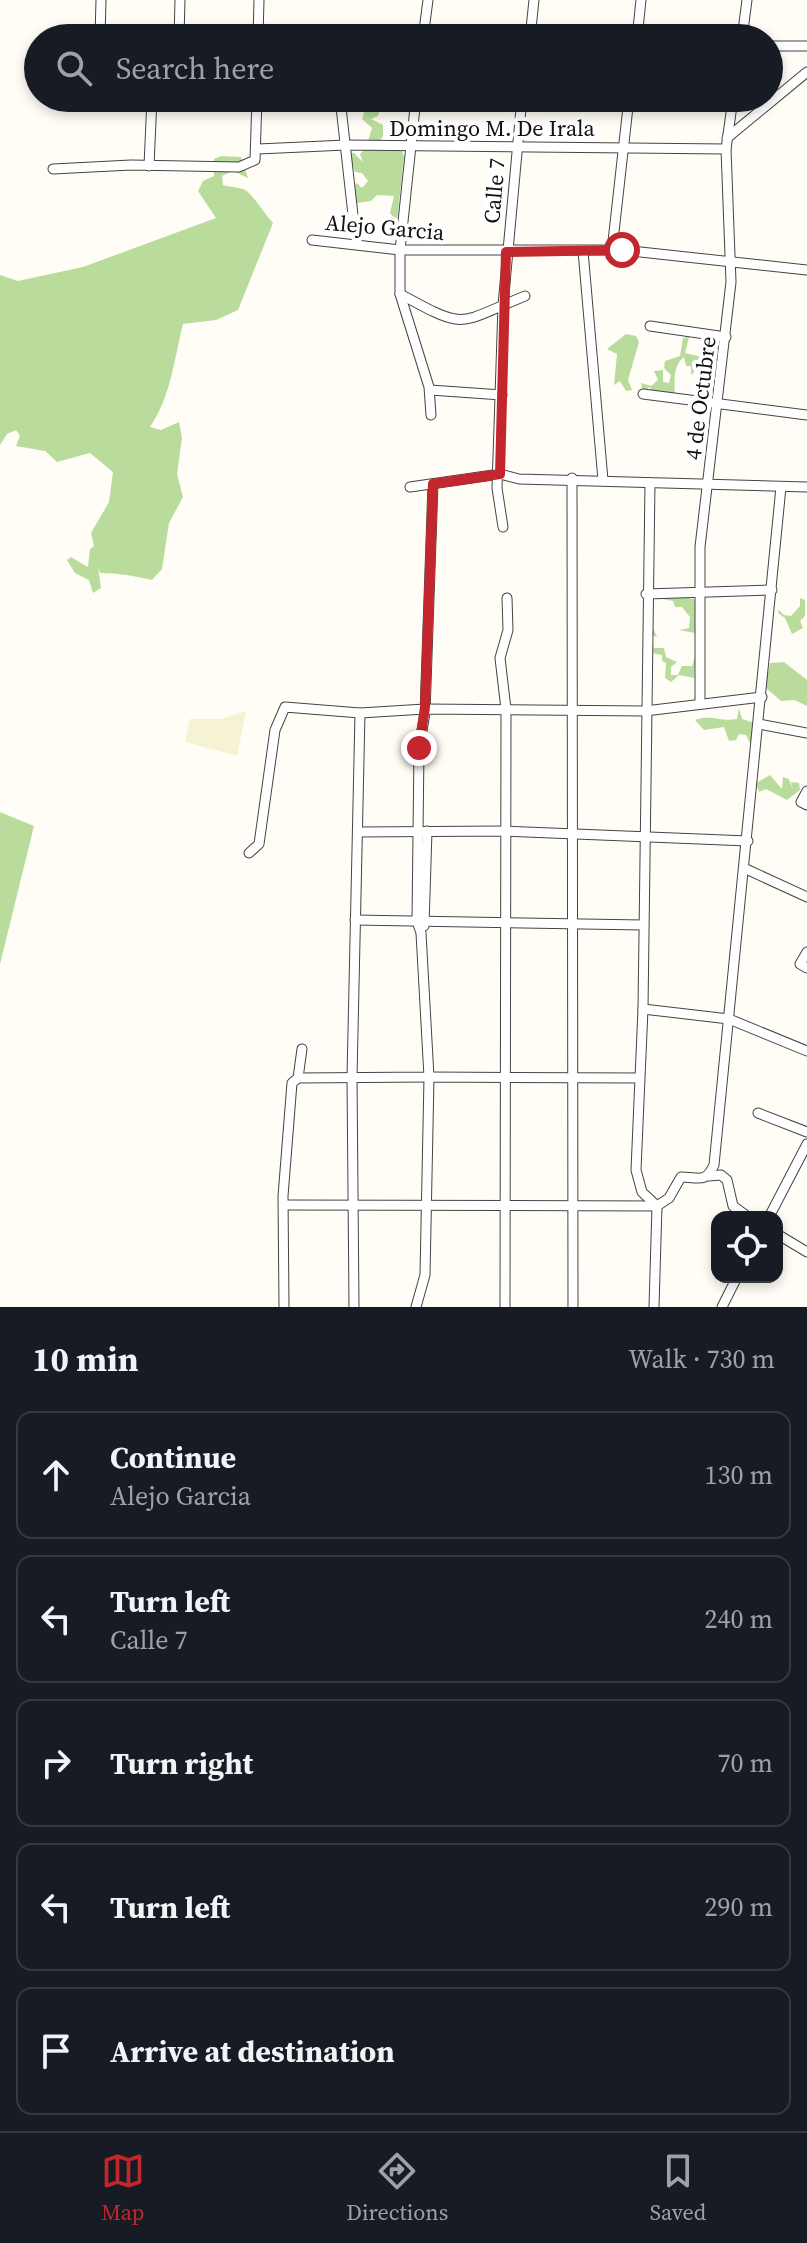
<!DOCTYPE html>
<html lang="en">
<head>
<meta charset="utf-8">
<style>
  :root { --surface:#171b24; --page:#20242c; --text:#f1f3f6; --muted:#9ea1a6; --line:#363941; --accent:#c4262e }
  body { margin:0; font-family:"Source Serif 4",serif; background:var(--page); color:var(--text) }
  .controls { position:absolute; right:24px; bottom:24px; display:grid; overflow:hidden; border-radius:16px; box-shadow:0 4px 12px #0003 }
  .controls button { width:72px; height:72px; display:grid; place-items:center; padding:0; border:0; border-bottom:2px solid var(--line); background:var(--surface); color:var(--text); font:40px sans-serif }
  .stop { position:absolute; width:24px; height:24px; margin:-18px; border:6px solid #c4262e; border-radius:50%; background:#fff }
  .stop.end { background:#c4262e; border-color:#fff; box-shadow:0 2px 8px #0008 }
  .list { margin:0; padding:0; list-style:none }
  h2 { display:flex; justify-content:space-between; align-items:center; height:104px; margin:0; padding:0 32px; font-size:34px }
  h2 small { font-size:26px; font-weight:400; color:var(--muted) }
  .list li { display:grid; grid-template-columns:52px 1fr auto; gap:24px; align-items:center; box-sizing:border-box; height:128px; margin:0 16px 16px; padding:0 16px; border:2px solid var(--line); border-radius:16px }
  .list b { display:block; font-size:30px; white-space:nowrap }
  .list p { margin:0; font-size:26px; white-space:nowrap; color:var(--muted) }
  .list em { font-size:26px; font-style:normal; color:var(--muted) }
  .icon { flex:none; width:44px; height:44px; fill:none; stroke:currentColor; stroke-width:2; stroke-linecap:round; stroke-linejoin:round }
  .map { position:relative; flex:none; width:807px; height:1307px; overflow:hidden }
  .search { position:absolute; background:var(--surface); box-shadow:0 4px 12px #0003; left:24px; right:24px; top:24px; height:88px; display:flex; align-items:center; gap:20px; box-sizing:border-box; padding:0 28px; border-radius:44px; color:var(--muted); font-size:30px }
  .sheet { height:824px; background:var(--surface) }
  nav { display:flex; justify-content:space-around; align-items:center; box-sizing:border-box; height:112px; border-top:2px solid var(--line); background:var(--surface); font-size:22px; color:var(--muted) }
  nav a { display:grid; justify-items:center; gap:4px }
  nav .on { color:var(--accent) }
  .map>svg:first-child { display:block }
  .farmland { fill:#f6f3d4 }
  .forest { fill:#b9dc9c }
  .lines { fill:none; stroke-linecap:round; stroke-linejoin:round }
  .minor-casing { stroke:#444; stroke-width:11 }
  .minor { stroke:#fff; stroke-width:9 }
  .route { stroke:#c4262e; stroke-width:10 }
  .labels { text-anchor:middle; stroke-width:8; stroke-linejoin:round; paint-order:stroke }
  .street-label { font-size:22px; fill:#111; stroke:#fff }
</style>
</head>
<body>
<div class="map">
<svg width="807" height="1307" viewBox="0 0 807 1307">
  <rect width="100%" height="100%" fill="#fffdf5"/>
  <path class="farmland" d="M246,711l-9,45 -52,-14 5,-23h31z"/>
  <g class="forest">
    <path d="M359,98h34l-12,6 -3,12 -7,3 12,6v11l-5,8 -10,-3 4,-13 -10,-9 3,-9 -6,-4z"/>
    <path d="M366,148l36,3 2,6 -7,64 -7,-8 4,-17 -17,-1 -6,6 -14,2 -3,-17 3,-3 5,5 6,-7 -6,-8 -7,-1 -6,-19h5l9,9 -3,-8z"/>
    <path d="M221,156l20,1 7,21 -15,-7 -11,5 1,9c6,2 13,2 20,4 9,3 21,25 30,34l-35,87 -22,10 -33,4c-9,36 -12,72 -33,103l11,3 18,-8 3,16 -5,36 6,23 -14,26 -7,46 -10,11c-18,-4 -33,-7 -52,-7l-2,-6 3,21 -8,5 -4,-13 -14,-7 -8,-13 4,-3 17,10 2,-18 4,-3 -3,-13 18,-31 4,-30 -23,-19 -33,9 -12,-11 -29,-5 4,-10 -4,-6 -9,4 -7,11v-170l18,6 65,-14 133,-49 -18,-27 5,-10 11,-5v-17z"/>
    <path d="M626,334l10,2 3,6 -11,38 4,10 -6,1 -6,-10 -6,4 3,-31 -10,-5z"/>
    <path d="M689,337l-4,16 17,4 2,5 -13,13v-9h-5l-2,-9c-10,7 -10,22 -9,36l-23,-1 -2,-5 -7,4 -2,-8 10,3 7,-6 -4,-9 9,-1v12l6,1 2,-8 -7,-7 1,-7 15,-5 3,-18z"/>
    <path d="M668,595l26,4 3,11 -2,23 -16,-3 10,-2 1,-11 -8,-10h-7l-2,-6 -11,-2z"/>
    <path d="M800,598l5,2v16l-5,5 3,7 -11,6 -7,-16 -7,-5 1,-3 5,5 7,1 9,-10z"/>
    <path d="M653,628l4,9 -6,-2 -1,4 4,9h10l2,9 11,5 -6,5v8h7l4,-9h10l3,-9 -1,21 -15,-3 -8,7 -6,-4 1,-15 -4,-2v-6l-15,-3 2,-21z"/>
    <path d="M784,662l23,18v26l-13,-6 -13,1 -16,-14 5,-24z"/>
    <path d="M739,708l3,11 10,3v25l-6,-12 -7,-1 -3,6 -7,1 -5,-14 -20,3 -9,-10c15,-6 26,2 42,-1z"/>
    <path d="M770,775l12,14 1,-12 6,2 4,11 -2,-8 8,1 1,7 -13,10 -21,-11 -7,3 -3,-9z"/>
    <path d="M0,812l34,14 -34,138z"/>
  </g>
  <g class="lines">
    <g class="minor-casing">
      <g id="minor">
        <path d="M100,38l1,-38"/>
        <path d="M179,38l1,-38"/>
        <path d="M258,38l1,-38"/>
        <path d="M423,38l5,-38"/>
        <path d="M530,38l4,-38"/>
        <path d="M637,38l4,-38"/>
        <path d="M742,38l5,-38"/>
        <path d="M769,46h38"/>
        <path d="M340,98l14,126"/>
        <path d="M416,98l-16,152v44l29,93 2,28"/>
        <path d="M727,138l80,-66"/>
        <path d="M258,149l88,-4 380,4"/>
        <path d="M149,166l3,-68"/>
        <path d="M53,169l78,-4 108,2 16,-7 2,-62"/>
        <path d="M312,240l88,10h222l185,20"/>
        <path d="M612,250l17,-152"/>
        <path d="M583,251l20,229"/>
        <path d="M400,294c68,37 56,30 125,2"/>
        <path d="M650,326l76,11"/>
        <path d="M430,390l72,5"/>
        <path d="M643,394l164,21"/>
        <path d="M572,478l1,829"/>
        <path d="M650,483l-7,526 -7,161 6,22 15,14 -3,101"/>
        <path d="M410,487l90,-13 19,5 288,8"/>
        <path d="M503,527l-6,-39 6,-183 19,-207"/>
        <path d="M646,594l126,-4"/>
        <path d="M700,703v-156l31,-265 -5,-133 7,-51"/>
        <path d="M759,724l48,9"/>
        <path d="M807,791l-6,11 6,3"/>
        <path d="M358,832l146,-1 244,10"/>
        <path d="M249,853l10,-9 16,-114 10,-23 75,6 65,-4 220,2 117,-14"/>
        <path d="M746,869l61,28"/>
        <path d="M355,920l288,5"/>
        <path d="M424,926l3,-95"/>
        <path d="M807,952l-7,12 7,4"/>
        <path d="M643,1009l86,10 78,32"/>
        <path d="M298,1078l131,-1 -8,-144 -4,-12 2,-173 6,-35 8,-229"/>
        <path d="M758,1113l49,19"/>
        <path d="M709,1176l12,-1 6,5 6,26 15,11"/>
        <path d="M284,1205l373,1 12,-8 12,-21c18,0 24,7 33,-12l67,-678"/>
        <path d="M769,1217l38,-73"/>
        <path d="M777,1234l30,18"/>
        <path d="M284,1307l-1,-111 9,-113 6,-5 4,-29"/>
        <path d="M354,1307l-2,-230 8,-364"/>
        <path d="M416,1307l9,-32 4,-198 210,1"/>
        <path d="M505,1307l1,-598 -6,-51 8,-28 -1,-32"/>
        <path d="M722,1307l15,-30"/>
      </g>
    </g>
    <use href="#minor" class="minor"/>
  </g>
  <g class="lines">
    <path class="route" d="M419,748l6,-41 8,-223 67,-10 6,-222 116,-2"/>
  </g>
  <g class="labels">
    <g class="street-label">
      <text x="492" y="136">Domingo M. De Irala</text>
      <text transform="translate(494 191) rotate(-85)" y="8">Calle 7</text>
      <text transform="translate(385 227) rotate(5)" y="8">Alejo Garcia</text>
      <text transform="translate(700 398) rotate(-83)" y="8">4 de Octubre</text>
    </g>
  </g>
</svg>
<div class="controls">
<button><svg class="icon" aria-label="locate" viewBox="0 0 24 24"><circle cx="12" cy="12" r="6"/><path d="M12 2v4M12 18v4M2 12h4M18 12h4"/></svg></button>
</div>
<div class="stop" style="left:622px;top:250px"></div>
<div class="stop end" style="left:419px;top:748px"></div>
<div class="search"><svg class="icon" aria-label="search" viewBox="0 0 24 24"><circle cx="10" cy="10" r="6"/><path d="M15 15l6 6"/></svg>Search here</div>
</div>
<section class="sheet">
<h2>10 min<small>Walk · 730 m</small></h2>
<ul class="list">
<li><svg class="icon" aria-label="ahead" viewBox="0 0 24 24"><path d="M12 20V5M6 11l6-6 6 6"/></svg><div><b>Continue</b><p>Alejo Garcia</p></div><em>130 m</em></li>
<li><svg class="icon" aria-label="left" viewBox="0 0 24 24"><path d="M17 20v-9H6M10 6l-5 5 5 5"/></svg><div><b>Turn left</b><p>Calle 7</p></div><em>240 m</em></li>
<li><svg class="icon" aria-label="right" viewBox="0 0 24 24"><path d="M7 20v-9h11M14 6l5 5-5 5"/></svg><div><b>Turn right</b></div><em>70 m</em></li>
<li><svg class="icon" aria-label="left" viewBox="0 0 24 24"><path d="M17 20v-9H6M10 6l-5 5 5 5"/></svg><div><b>Turn left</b></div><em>290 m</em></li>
<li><svg class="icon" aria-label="arrive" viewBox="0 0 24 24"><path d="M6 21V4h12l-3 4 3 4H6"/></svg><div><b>Arrive at destination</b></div></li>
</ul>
</section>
<nav>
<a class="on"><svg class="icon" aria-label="map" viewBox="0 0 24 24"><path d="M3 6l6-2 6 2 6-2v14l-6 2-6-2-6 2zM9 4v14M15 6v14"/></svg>Map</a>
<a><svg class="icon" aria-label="directions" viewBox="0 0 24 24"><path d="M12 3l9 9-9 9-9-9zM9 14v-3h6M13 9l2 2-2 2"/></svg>Directions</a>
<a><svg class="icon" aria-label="saved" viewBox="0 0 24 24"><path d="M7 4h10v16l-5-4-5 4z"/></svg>Saved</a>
</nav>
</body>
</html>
